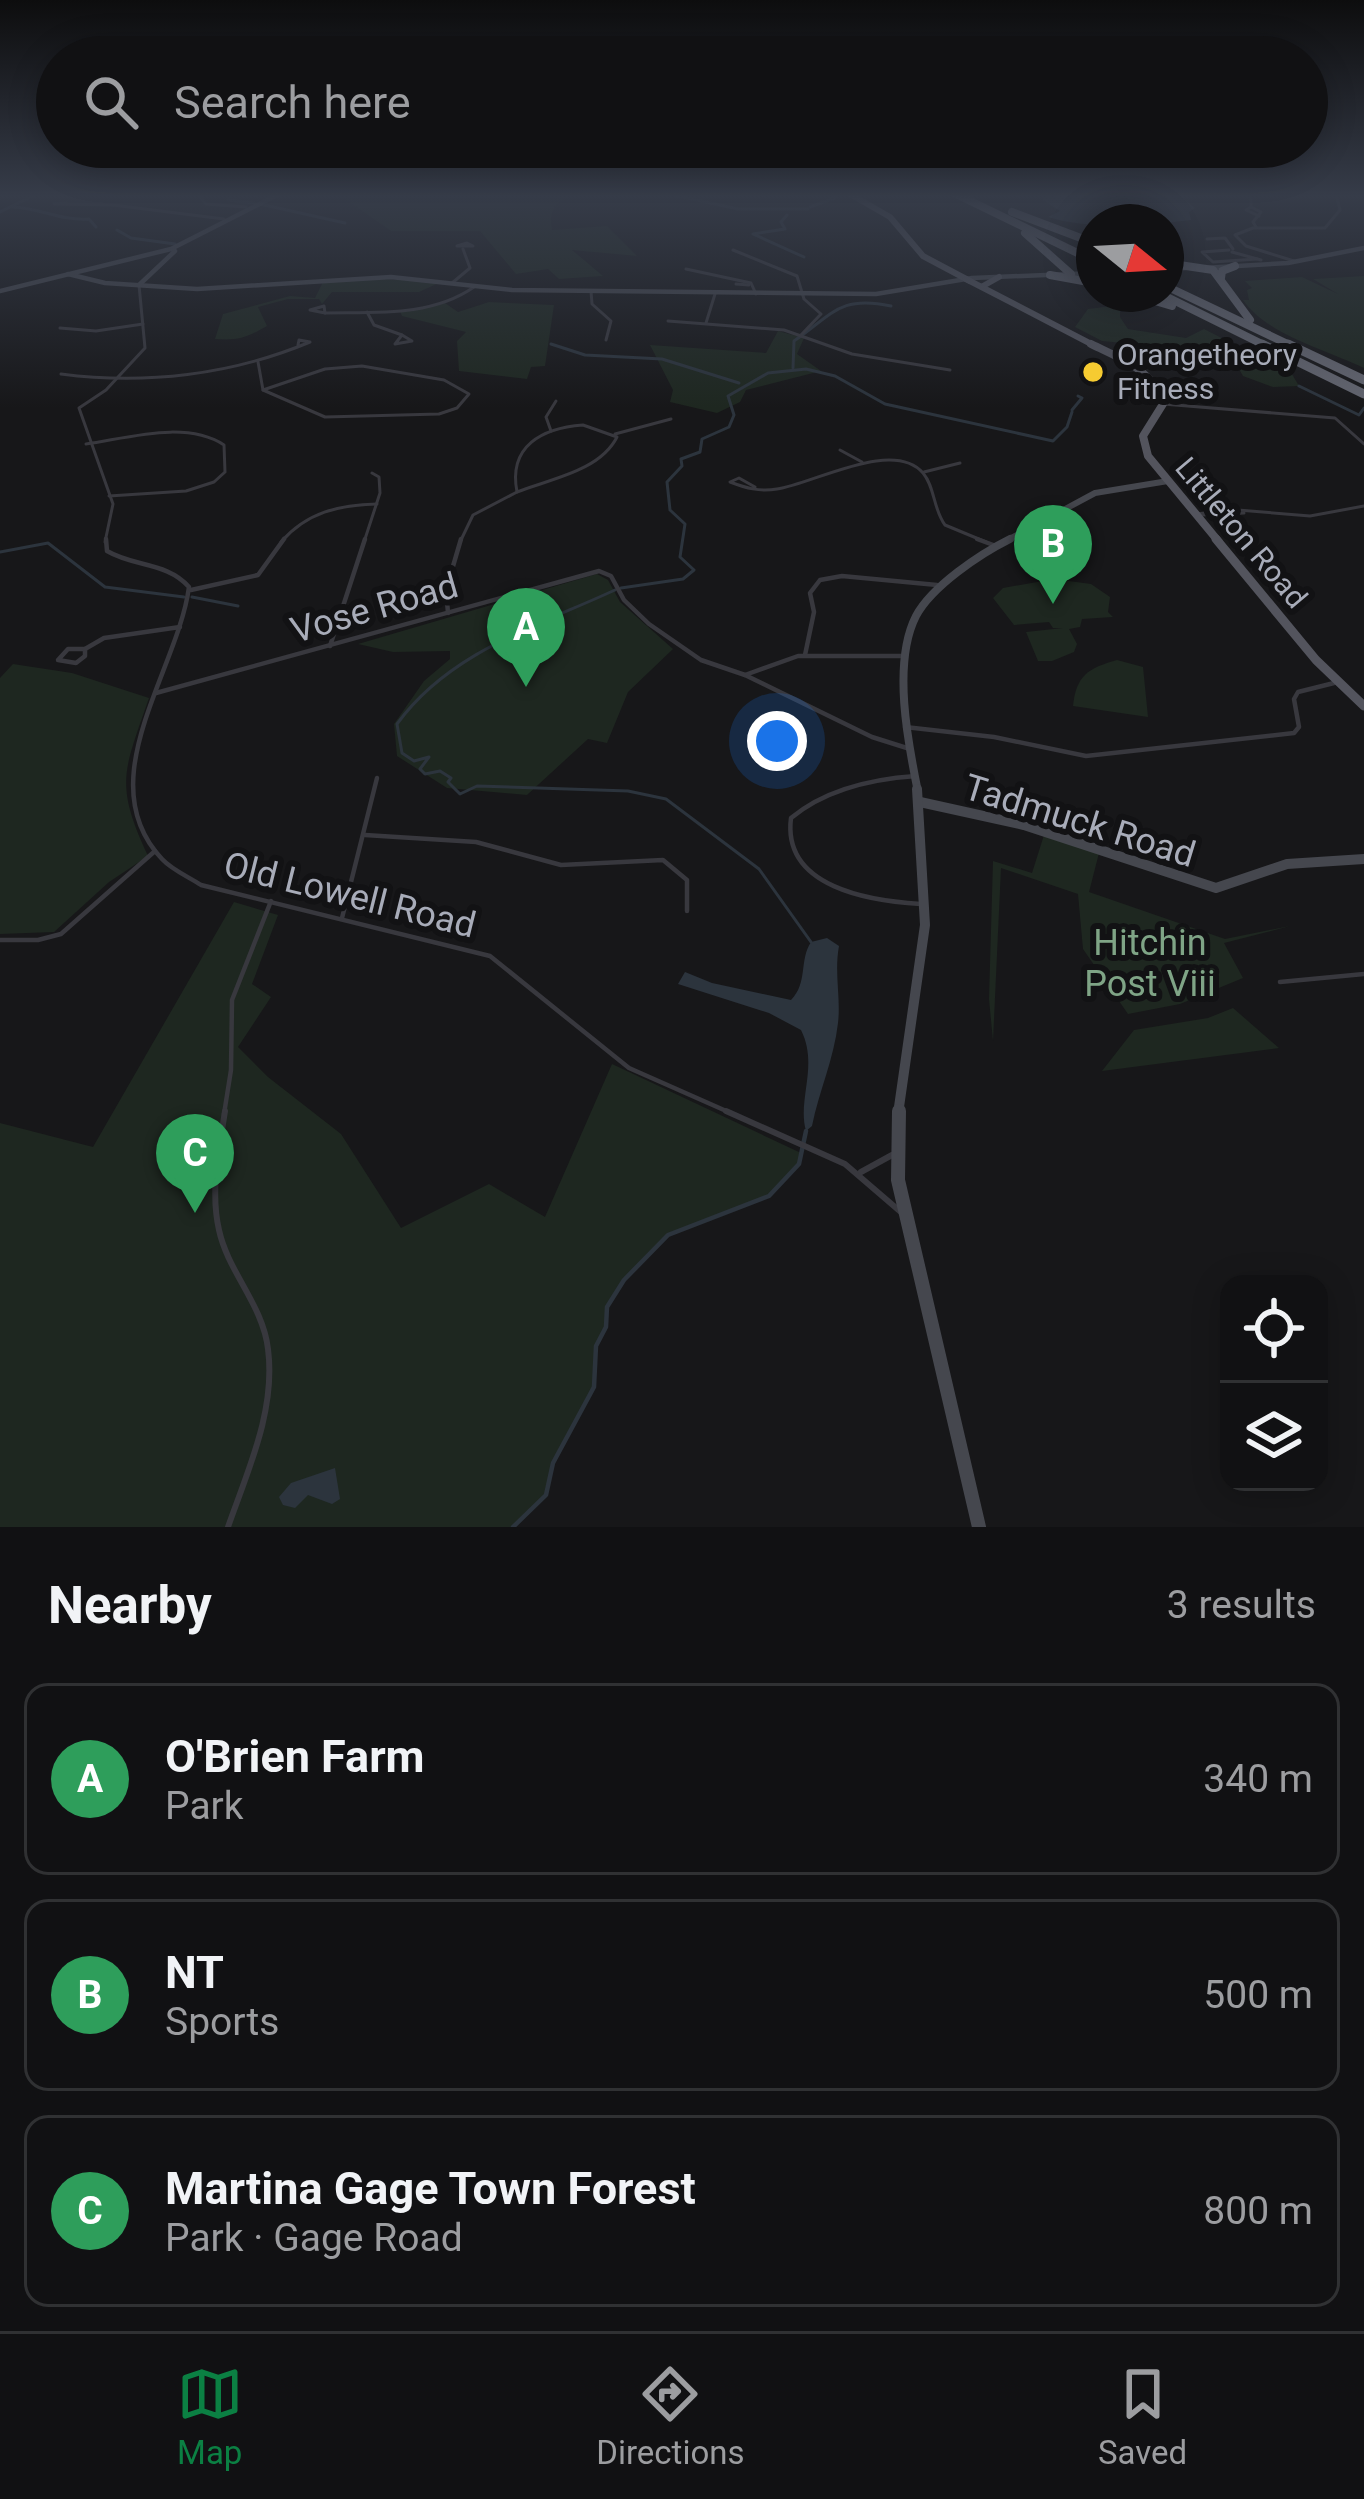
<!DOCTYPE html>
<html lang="en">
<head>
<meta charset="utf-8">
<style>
  :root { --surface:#111113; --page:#1a1a1c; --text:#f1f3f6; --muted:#9c9da0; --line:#303133; --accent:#0b8043 }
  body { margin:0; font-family:Roboto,sans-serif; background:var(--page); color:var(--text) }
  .controls { position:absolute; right:36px; bottom:36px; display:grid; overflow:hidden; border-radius:24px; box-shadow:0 6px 30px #0003 }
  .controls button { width:108px; height:108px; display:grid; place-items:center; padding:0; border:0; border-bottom:3px solid var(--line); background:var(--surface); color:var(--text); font:60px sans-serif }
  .compass { position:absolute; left:1076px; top:204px; width:108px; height:108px; border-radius:50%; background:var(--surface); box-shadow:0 6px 30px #0003; rotate:108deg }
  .you { position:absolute; left:777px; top:741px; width:42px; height:42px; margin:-30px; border:9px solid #fff; border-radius:50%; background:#1a73e8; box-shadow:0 0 0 18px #1a73e833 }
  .badge { display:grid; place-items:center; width:78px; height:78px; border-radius:50%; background:var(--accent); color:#fff; font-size:39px; font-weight:700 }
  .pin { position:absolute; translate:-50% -99px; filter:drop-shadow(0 3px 6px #0008) }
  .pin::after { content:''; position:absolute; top:63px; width:42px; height:36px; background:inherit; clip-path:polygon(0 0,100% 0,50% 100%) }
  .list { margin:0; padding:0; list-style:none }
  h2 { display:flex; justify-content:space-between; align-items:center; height:156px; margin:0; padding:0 48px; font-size:51px }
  h2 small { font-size:39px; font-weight:400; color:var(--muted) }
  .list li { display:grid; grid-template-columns:78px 1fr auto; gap:36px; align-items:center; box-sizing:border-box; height:192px; margin:0 24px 24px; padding:0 24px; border:3px solid var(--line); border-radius:24px }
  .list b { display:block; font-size:45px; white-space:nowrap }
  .list p { margin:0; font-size:39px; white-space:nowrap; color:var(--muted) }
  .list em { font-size:39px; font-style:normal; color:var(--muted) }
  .icon { flex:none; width:66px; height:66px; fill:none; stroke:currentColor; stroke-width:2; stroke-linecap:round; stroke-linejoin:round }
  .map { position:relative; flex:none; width:1364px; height:1527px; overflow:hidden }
  .search { position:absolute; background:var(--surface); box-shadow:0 6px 30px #0003; left:36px; right:36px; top:36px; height:132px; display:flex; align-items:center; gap:30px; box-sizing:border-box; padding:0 42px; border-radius:66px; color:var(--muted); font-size:45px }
  .sheet { height:804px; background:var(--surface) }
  nav { display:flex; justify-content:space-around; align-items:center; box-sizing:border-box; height:168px; border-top:3px solid var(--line); background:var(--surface); font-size:33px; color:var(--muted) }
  nav a { display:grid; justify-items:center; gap:6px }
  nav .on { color:var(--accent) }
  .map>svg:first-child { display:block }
  .green { fill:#1e2720 }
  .water { fill:#2c343d }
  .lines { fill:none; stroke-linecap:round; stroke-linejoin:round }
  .stream-far1 { stroke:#2c343d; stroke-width:3 }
  .stream { stroke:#2c343d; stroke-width:4.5 }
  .street-far2 { stroke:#38383e; stroke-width:3 }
  .street-far1 { stroke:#38383e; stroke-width:4.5 }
  .street { stroke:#38383e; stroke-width:6 }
  .secondary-far4 { stroke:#45474e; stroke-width:4.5 }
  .secondary-far3 { stroke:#45474e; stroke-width:6 }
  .secondary-far2 { stroke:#45474e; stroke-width:8 }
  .secondary-far1 { stroke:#45474e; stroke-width:10 }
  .secondary { stroke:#45474e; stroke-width:14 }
  .primary-far2 { stroke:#53545d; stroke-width:6 }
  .primary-far1 { stroke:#53545d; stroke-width:8 }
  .primary { stroke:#53545d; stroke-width:9 }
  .highway-far1 { stroke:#63656f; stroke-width:8 }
  .highway { stroke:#63656f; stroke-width:9 }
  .poi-dot { fill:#f6cb31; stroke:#121214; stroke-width:4.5 }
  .labels { text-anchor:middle; stroke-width:12; stroke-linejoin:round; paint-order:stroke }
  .far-poi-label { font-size:30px; fill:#a8acb9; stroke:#121214; text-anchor:start }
  .far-street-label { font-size:30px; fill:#a8acb9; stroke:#121214 }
  .street-label { font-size:36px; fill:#a8acb9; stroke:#121214 }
  .park-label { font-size:36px; fill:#7fa486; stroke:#121214 }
</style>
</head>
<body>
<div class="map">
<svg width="1364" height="1527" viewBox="0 0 1364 1527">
  <rect width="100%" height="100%" fill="#171719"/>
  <g class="green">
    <path d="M338,194h239c-20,6 -29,14 -25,36l55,-4 30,30 -65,-6 31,26 -44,3 -11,-10 -32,5 -36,-43h-89z"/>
    <path d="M1364,276v92c-37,-18 -97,-33 -121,-68h6l-2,-10 5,-2 -7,-7 57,-4 36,17 -25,-15z"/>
    <path d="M365,278l76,4 -22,10h-87l-10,12 -3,-5h-31l-30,8 9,19c-19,11 -29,15 -52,13l8,-25 67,-18 25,2 8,-16z"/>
    <path d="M489,302l65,3 -9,61 -14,1 -4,12 -68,-8 -2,-30 9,-9 -64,-16 -2,-5 45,-8 13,9z"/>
    <path d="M1120,305v12l8,12 58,9 18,-9 51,26 31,9 13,22 -26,1 -30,-11 -13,-23 -128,-12 -27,-14 13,-18z"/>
    <path d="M778,331l26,7 -7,16 24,17 -75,19 -6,12 -23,11 -47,-11 3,-12 -23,-45 116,8z"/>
    <path d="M597,574l11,6 12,22 53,47 -45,43 -21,51 -19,-4 -61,56 -80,-7 -50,-32 -3,-32 30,-43 26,-22v-8l-57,1 -35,-8z"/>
    <path d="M1054,579l37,5 19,13 -2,15 5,5 -31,2 -2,8 -11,2 8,15 -3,8 -22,9h-14l-12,-29 37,-4h-10l-4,-6 -35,3 -21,-27 10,-10z"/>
    <path d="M1117,660l26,7 5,50 -75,-11c3,-30 15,-38 44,-46z"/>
    <path d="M13,664l59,9 77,25c-25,73 -35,85 -1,158l-39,26 -55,50 -54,2v-256z"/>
    <path d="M1044,835l55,18 -10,39 136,47 65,-13 -66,17 19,35 -63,26 -52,10 -45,-65 -5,-55 -77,-26 -8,173 -4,-42 4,-138 39,12z"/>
    <path d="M234,902l44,13 -26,69 19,13 -33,50 30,30 73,57 60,94 88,-44 56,33 67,-153 189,89 -2,11 -30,32 -101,39 -44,44 -17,28 -1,20 -10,19 -2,41 -41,76 -7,32 -33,32h-513v-404l93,24z"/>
    <path d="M1233,1008l46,40 -177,23 32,-41 74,-12z"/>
  </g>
  <g class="water">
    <path d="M1044,194h133l18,14 -6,4 2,8c-44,5 -102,10 -143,-3l12,-6 -17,-11z"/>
    <path d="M827,938l12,8c-5,27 2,52 -1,77 -4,36 -19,68 -26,103l-6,5c-9,-32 13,-65 -5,-101l-32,-17 -91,-29 7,-12 27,11 79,17c17,-17 8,-40 20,-58z"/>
    <path d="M335,1468l5,31 -8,5 -24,-9 -13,13 -12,-3 -4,-8 12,-14z"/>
  </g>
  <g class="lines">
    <g class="stream-far1">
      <path d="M233,194l-5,6 26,3"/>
      <path d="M669,194l69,15h70"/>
      <path d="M260,204l85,19"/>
      <path d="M12,207c29,1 48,14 77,12l7,8"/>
      <path d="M810,207l25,-9 -1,-4"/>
      <path d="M0,212l37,-18"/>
      <path d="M787,215l-6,7 4,7 -32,5 51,23"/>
      <path d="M117,230l14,8 44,6"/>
      <path d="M551,344l34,11 77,4 77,24"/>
      <path d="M793,368l1,-27c39,-27 46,-46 97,-35"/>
      <path d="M1299,386l60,29 5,-7"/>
      <path d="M1072,410l10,-12 -4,-2"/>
      <path d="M0,552l48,-9 57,44 79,10"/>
      <path d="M621,588l62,-9 11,-9 -14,-13 5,-33 -15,-14 -3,-28 15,-16 -1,-7 19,-7 2,-13 27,-12 5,-12 -6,-19 40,-23 38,-4 29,7 50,28 168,37 14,-14 5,-15"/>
      <path d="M615,590c-78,36 -166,62 -218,134l5,29 12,8 15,-4 -9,12 5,5 15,-3 11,7 -3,4 12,12 17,-8 151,5 38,8 93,70 52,73"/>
      <path d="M192,597l46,9"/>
    </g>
    <path class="stream" d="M513,1527l33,-32 7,-32 41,-76 2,-41 10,-19 1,-20 17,-27 44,-45 101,-39 30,-32 7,-33"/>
    <g class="street-far2">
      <path d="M197,194l9,10 40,3"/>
      <path d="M1251,194v13l-5,3 13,6"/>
      <path d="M66,203l-12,1 59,1 111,14"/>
      <path d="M1251,207l10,5 -8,10 3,5"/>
      <path d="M1207,239l18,-1 8,11"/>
      <path d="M467,243l6,3h-16z"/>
      <path d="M733,250l64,26 7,23 17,15 -20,21"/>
      <path d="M1229,250l-27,2 11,10 44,-3"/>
      <path d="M1232,252l29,8"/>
      <path d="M1294,261l-48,-15 -11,-11 18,-7h72l15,-18 -4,-16"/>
      <path d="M686,269l65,14 5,11"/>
      <path d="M452,283l18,-15 -7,-19"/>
      <path d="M736,284l13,1"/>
      <path d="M591,291l1,13 19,17 -5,19"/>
      <path d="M324,306l1,7 -15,-3z"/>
      <path d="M367,312l7,13 28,10"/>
      <path d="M325,313c50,-1 106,4 149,-26"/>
      <path d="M668,321l116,9 68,24 98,16"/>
      <path d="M706,323l9,-29"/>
      <path d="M60,328l36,3 47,-7"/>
      <path d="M402,335l10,6 -17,3z"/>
      <path d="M258,362l5,28"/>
      <path d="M362,366l82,14 25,14 -12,14 -18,6 -114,3 -62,-27 62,-21z"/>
      <path d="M61,374c84,11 170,1 249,-32l-11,-2 -1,5"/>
      <path d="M1163,404l172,14 29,26"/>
      <path d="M583,425l34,12c-17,34 -67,42 -100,55 -9,-46 25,-64 66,-67z"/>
      <path d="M551,431l-5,-14 10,-16"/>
      <path d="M615,434l56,-15"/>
      <path d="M86,444c42,-6 100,-24 138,1l1,27 -11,10 -28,9 -77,5"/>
      <path d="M840,450l22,12"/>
      <path d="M924,472l36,-9"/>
      <path d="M755,487l-16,-9 -9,4c16,6 29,10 47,7 36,-5 116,-51 146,-16 12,14 10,36 22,52l41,17"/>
      <path d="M1195,514l43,-4 72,6 54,-10"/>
      <path d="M1201,515l43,-2"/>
      <path d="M105,542l8,-38 -34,-96 27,-18 39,-42 -6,-63"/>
      <path d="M281,542c26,-30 58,-37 96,-38"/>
      <path d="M364,542l16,-49 -1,-16 -7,-4"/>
      <path d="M460,542l13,-27 44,-23"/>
    </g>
    <g class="street-far1">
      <path d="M106,539l1,12c27,16 60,11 82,36 -11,84 -101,194 -27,272 10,11 27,18 39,26l289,71 139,112 104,46"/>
      <path d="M977,539l19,7"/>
      <path d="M191,590l67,-15 26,-36"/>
      <path d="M448,613l-2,-23 15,-51"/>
      <path d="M330,646l35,-107"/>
      <path d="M68,649h17v7l-9,7 -18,-3z"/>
      <path d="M85,649l19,-11 76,-11"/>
      <path d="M805,655l9,-43 -4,-19 10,-13 22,-4 95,9"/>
      <path d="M745,675l53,-19h105"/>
      <path d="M156,693l443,-122 12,5 13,24 25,24 52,36 44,15 127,62 38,12"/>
      <path d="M905,727l89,10 92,19 208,-23 5,-6 -5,-28 4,-7 36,-9"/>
      <path d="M916,776c-45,3 -90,13 -125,42 -9,70 80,83 130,86"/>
      <path d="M365,835l111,7 85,23 102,-5 24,20v31"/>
      <path d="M342,918l35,-140"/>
      <path d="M0,940h38l23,-6 94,-83"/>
      <path d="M1280,982l84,-8"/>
      <path d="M224,1114l7,-44 1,-70 39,-99"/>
    </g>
    <g class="street">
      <path d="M225,1111c-6,40 -15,80 -6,119 9,42 44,75 49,119 8,61 -20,121 -40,178"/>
      <path d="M726,1111l119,53 57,49"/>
      <path d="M861,1172l31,-17"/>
    </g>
    <g class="secondary-far4">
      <path d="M1203,268l85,-5 76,-15"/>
      <path d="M1166,269l20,-1"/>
      <path d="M68,274l37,9 92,6 194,-12 121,13 364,4 96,-16 122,-5"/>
      <path d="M139,285l36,-34"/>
      <path d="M0,291l171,-42 108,-55"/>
    </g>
    <path class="secondary-far3" d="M1004,542l91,-49 73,-12"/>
    <path class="secondary-far2" d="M918,792c-10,-49 -26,-129 -2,-176 16,-30 64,-62 94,-77"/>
    <g class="secondary-far1">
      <path d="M920,802l104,23 192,63 71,-24 77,-5"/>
      <path d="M898,1114l27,-189 -8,-136"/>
    </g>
    <path class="secondary" d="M899,1111l-1,69 81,347"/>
    <g class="primary-far2">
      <path d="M850,194l40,23 33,39 47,25"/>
      <path d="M966,279l131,68"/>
      <path d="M983,286l16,-9"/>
    </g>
    <path class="primary-far1" d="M1091,344c30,15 62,25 72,60l-20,32 5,20 71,86"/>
    <path class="primary" d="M1216,539l100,121 48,46"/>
    <g class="highway-far1">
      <path d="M956,194l138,67"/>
      <path d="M1012,212l82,31"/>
      <path d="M1025,233l46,41"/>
      <path d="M1166,263l47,7 37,50"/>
      <path d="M1050,275l44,8"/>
      <path d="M1221,278l1,-7 13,-5"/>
      <path d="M1166,286l128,61"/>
      <path d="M1131,294l41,12"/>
      <path d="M1161,294l107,53"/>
    </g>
    <g class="highway">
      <path d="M1262,344l102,50"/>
      <path d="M1288,344l76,36"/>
    </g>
  </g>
  <linearGradient id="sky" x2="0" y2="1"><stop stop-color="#0d0d0e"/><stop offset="0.48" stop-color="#363c49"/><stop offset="1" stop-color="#363c49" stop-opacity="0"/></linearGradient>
  <rect width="1364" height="408" fill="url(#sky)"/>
  <circle class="poi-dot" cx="1093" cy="372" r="12"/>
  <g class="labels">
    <g class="far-poi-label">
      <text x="1117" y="365">Orangetheory<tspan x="1117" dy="34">Fitness</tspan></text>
    </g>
    <g class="far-street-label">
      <text transform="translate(1241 533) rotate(50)" y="10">Littleton Road</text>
    </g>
    <g class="street-label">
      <text transform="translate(374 607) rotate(-16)" y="13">Vose Road</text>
      <text transform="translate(1080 820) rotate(17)" y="13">Tadmuck Road</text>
      <text transform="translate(350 894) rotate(14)" y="13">Old Lowell Road</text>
    </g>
    <g class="park-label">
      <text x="1150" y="955">Hitchin<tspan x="1150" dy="41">Post Viii</tspan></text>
    </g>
  </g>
</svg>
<div class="controls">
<button><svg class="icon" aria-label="locate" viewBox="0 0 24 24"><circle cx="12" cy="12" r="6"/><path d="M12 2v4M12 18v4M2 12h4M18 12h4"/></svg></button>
<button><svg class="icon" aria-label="layers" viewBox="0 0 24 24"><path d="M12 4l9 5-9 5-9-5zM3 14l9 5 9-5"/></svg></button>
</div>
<svg class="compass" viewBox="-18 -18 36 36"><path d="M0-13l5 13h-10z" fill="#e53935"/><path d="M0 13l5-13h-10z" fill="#9c9da0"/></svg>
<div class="you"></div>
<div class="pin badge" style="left:526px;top:687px;background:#2e9e5b">A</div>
<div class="pin badge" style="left:1053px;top:604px;background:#2e9e5b">B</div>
<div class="pin badge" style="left:195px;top:1213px;background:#2e9e5b">C</div>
<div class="search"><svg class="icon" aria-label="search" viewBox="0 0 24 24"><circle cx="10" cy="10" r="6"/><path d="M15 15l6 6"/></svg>Search here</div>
</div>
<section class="sheet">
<h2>Nearby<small>3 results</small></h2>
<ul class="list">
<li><span class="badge" style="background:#2e9e5b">A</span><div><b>O'Brien Farm</b><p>Park</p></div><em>340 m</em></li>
<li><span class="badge" style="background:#2e9e5b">B</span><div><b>NT</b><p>Sports</p></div><em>500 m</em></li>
<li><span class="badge" style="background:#2e9e5b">C</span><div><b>Martina Gage Town Forest</b><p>Park · Gage Road</p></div><em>800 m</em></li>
</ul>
</section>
<nav>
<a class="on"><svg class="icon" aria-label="map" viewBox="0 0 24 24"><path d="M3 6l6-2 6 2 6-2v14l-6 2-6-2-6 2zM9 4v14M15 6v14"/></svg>Map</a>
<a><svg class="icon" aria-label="directions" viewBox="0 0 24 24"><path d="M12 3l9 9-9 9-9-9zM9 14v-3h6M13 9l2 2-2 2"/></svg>Directions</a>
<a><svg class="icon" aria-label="saved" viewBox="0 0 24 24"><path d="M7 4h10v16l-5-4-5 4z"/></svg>Saved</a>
</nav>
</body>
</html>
